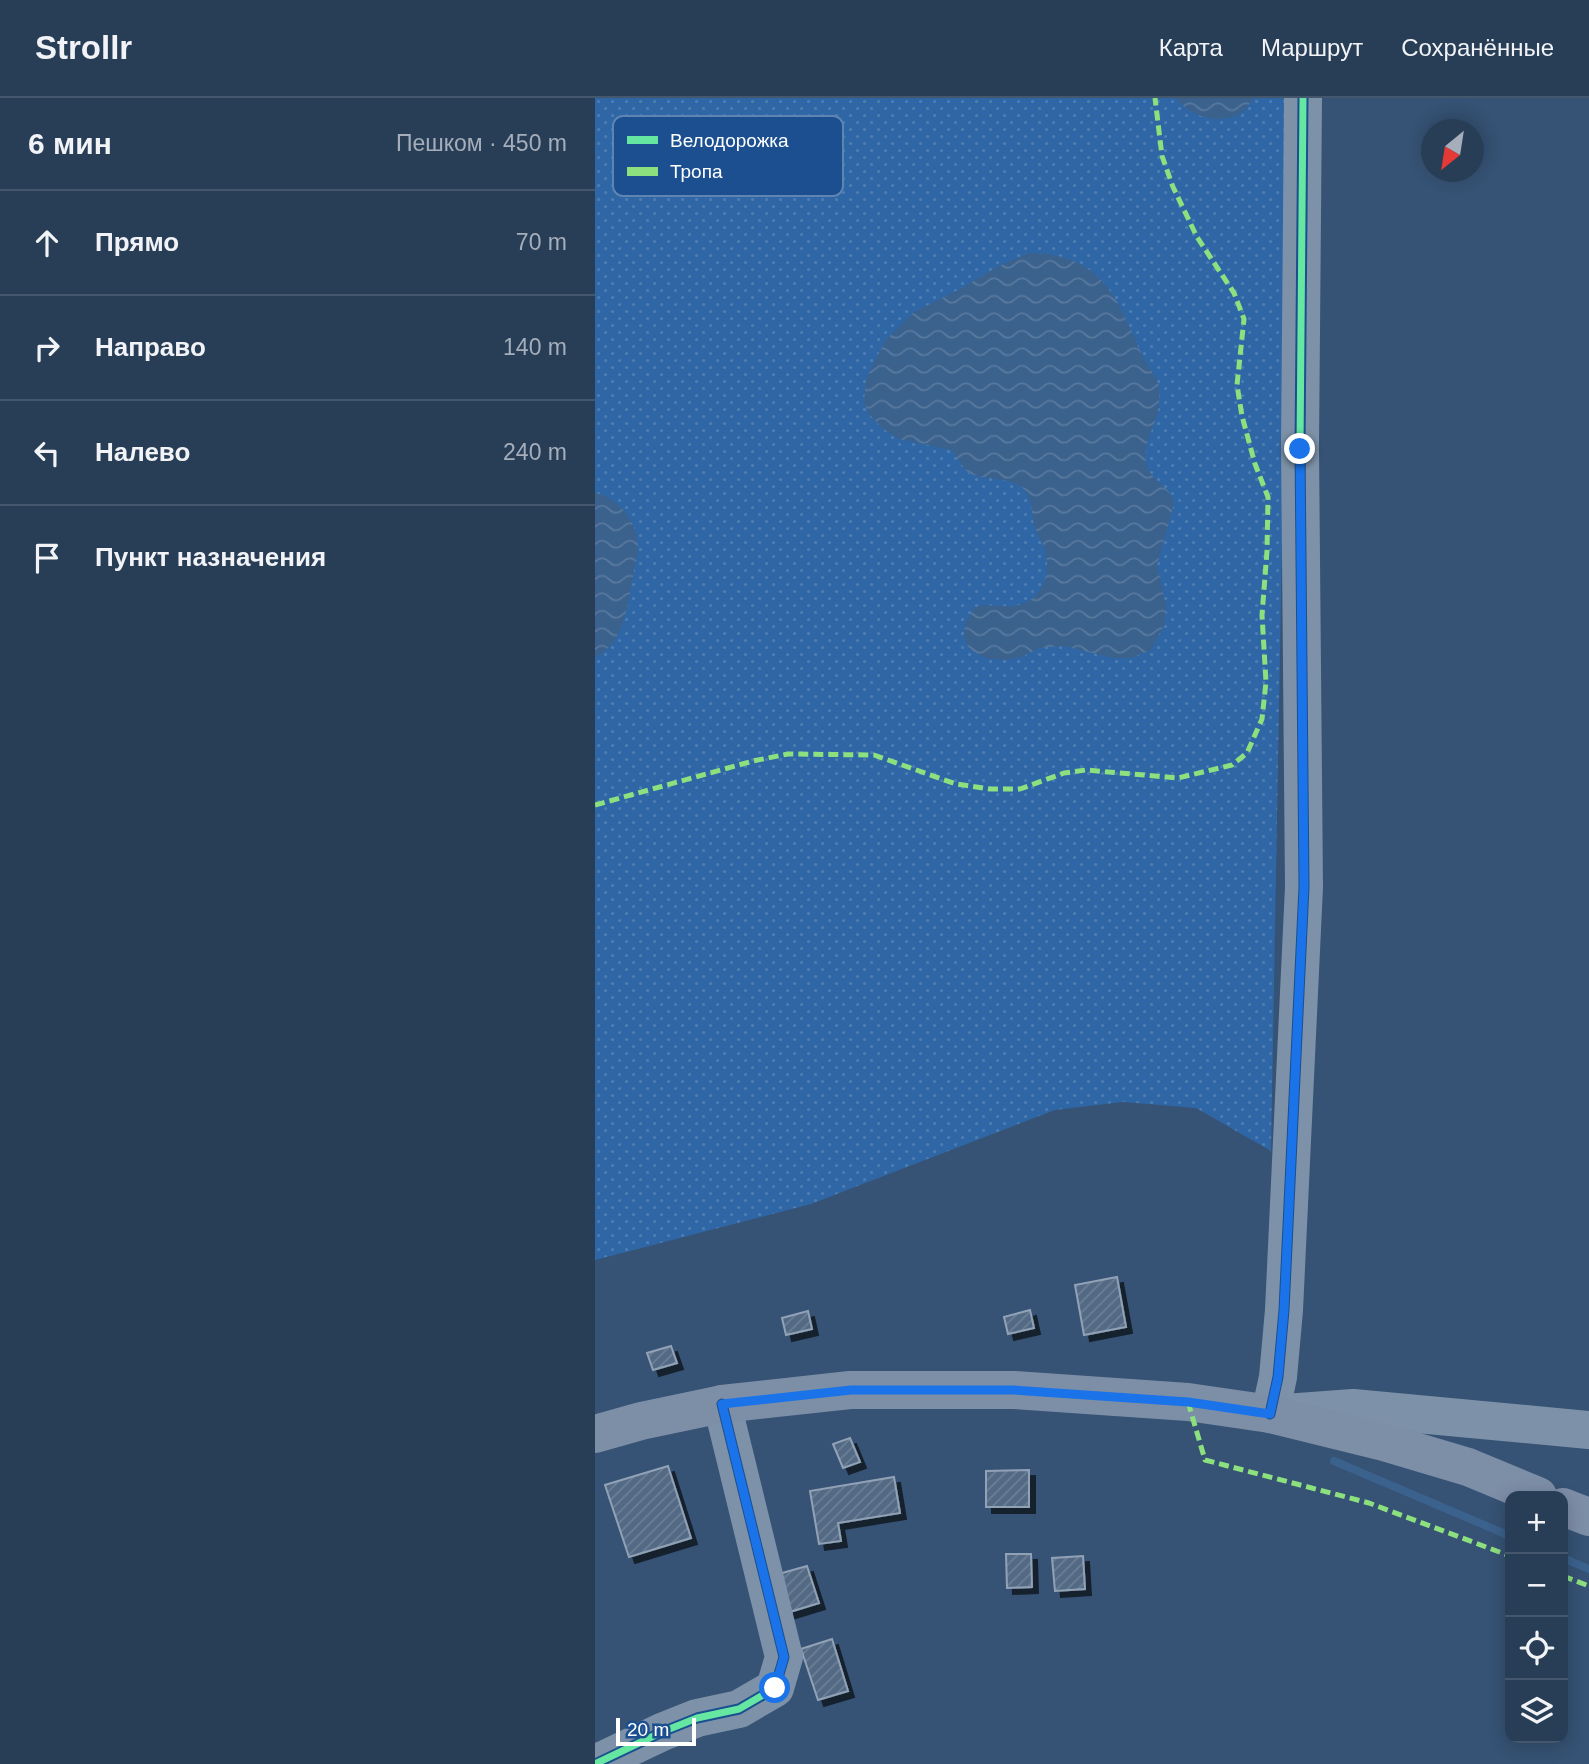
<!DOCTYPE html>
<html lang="ru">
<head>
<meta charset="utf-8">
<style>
  :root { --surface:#283e57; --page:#30455d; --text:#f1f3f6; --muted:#a5aeba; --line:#44576d }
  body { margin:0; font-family:Arial,sans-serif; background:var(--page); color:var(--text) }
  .controls { position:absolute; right:21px; bottom:21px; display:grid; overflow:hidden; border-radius:14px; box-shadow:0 4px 18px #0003 }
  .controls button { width:63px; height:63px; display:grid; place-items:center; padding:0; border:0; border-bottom:2px solid var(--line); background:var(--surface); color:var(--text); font:35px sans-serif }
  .compass { position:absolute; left:826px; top:21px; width:63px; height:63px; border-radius:50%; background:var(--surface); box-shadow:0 4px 18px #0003; rotate:210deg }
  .scale { position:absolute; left:21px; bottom:18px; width:80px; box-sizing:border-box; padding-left:7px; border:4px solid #fff; border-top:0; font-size:19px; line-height:24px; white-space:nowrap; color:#fff; -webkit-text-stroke:5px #1b4f8f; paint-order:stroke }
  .stop { position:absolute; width:21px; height:21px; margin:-16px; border:5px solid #1a73e8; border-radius:50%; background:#fff }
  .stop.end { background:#1a73e8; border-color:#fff; box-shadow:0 2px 7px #0008 }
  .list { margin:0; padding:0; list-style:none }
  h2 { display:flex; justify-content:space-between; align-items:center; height:91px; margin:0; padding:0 28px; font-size:30px }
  h2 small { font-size:23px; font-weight:400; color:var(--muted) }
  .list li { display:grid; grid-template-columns:46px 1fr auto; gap:21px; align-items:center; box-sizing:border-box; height:105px; padding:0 28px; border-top:2px solid var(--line) }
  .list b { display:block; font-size:26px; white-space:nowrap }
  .list em { font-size:23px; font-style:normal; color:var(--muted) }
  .icon { flex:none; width:38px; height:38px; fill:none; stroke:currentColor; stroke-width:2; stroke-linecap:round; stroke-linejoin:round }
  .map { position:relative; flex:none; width:994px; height:1666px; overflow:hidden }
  header { display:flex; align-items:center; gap:42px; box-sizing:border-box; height:98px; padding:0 35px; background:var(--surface); border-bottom:2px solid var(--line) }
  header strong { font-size:33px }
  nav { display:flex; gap:38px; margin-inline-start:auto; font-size:24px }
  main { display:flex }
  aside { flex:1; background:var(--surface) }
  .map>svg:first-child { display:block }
  .grass { fill:url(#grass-dots) }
  .water { fill:url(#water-waves) }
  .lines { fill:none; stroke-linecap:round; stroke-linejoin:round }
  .stream { stroke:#3b618d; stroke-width:8 }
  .building { fill:url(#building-hatch); stroke:#92a2b6; stroke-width:2; filter:url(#shadow) }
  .minor { stroke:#7d92a8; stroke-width:38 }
  .major { stroke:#7d8ea7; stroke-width:38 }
  .quiet { stroke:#8de07e; stroke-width:5; stroke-dasharray:10 5; stroke-linecap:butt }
  .cycleway-casing { stroke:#1b4f8f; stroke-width:11 }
  .cycleway { stroke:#66e7a1; stroke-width:7 }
  .route { stroke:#1a73e8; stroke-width:9 }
  .key { fill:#1b4f8f; stroke:#5f84b1; stroke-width:2 }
  .key-label { font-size:19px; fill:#fff }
</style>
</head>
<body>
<header>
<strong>Strollr</strong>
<nav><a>Карта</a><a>Маршрут</a><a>Сохранённые</a></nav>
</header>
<main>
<aside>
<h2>6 мин<small>Пешком · 450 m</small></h2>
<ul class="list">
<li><svg class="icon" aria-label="ahead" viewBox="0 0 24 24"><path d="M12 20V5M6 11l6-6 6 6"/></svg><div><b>Прямо</b></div><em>70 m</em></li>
<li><svg class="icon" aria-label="right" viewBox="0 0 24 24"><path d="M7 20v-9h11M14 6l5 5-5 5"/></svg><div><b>Направо</b></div><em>140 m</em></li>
<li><svg class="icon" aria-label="left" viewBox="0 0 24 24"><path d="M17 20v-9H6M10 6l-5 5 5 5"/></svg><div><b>Налево</b></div><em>240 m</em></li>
<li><svg class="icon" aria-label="arrive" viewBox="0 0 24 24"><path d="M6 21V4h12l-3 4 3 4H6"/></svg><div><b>Пункт назначения</b></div></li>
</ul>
</aside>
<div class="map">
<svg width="994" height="1666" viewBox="0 0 994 1666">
  <defs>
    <pattern id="grass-dots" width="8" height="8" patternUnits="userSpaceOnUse" patternTransform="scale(1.75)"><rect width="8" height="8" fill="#2f66a5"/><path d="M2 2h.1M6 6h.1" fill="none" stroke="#4e7db2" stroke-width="1.8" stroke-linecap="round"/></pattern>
    <pattern id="water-waves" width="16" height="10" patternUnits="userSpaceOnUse" patternTransform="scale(1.75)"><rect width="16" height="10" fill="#3b618d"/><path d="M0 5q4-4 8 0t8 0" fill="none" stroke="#58799e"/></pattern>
    <pattern id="building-hatch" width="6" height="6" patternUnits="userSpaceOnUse" patternTransform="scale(1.75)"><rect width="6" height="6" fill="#526984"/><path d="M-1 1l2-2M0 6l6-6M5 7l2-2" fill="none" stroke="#6c8096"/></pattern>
    <filter id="shadow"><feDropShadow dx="6" dy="6" stdDeviation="0" flood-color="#0009"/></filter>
  </defs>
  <rect width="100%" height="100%" fill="#365274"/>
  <path class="grass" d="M0,0h695l-19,1053 -75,-43 -73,-6 -68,8 -244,94 -216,56z"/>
  <g class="water">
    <path d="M581,0h77c-14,31 -59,25 -77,0z"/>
    <path d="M434,155c73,1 88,44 113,102 4,11 17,22 17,33 1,10 0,22 -3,31 -6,16 -14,30 -9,47 4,15 25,21 27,38l-17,61 9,41 -1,17 -14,27 -20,8h-18l-49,-12 -25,2 -17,9 -17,3 -19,-2 -17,-9 -5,-12 1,-14 10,-16c12,-4 25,0 37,-1 26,-2 39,-26 34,-51 -1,-10 -7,-16 -10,-25 -7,-15 0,-33 -16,-44 -14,-9 -44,-7 -52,-14 -6,-5 -11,-15 -16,-22l-53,-11 -17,-11 -13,-14 -5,-12 2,-23 19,-38 29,-29 48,-24 35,-21z"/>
    <path d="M0,395c21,4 38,24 42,45 3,14 -2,25 -4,38 -5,28 -9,68 -38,81z"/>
  </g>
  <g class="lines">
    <g class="stream">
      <path d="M739,1363l176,75"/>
      <path d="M968,1460l26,11"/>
    </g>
  </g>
  <g class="building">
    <path d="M522,1179l9,50 -42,8 -9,-50z"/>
    <path d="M435,1212l4,18 -26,6 -4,-17z"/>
    <path d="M213,1213l4,18 -26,6 -4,-17z"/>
    <path d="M76,1248l6,17 -24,7 -6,-17z"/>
    <path d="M255,1340l10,24 -17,6 -10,-24z"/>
    <path d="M73,1368l23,72 -62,19 -24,-72z"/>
    <path d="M434,1372v37h-43v-36z"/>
    <path d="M299,1379l6,36 -62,10 3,18 -22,3 -9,-53z"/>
    <path d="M411,1456h25l1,33 -25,1z"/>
    <path d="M488,1458l2,33 -30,2 -3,-33z"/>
    <path d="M212,1468l12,37 -39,12 -12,-38z"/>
    <path d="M237,1541l16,52 -30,9 -17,-51z"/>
  </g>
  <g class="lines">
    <g class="minor">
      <path d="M708,0l-3,350 4,439 -20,423 -6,67 -8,37 83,-6 236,22"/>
      <path d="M0,1666l67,-32 35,-14 42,-9 36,-21 9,-31 -62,-253"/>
    </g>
    <g class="major">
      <path d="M0,1336l46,-13 81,-17 128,-14h164l174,12 82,12 114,28 84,25 70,29"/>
      <path d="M968,1409l26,10"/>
    </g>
    <g class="quiet">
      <path d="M0,707l158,-44 35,-7 86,1 82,29 34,5h30l44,-16 22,-3 92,8 54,-13 15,-12 15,-34 4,-37 -4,-67 5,-64 1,-54 -13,-33 -13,-48 -5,-31 7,-66 -10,-26 -37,-56 -24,-50 -11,-31 -7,-58"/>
      <path d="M593,1304l17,58 164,43 141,53"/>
      <path d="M968,1478l26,10"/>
    </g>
    <g class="cycleway-casing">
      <g id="cycleway">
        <path d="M675,1316l8,-37 6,-67 20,-423 -4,-439 3,-350"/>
        <path d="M0,1666l67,-32 35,-14 42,-9 36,-21 9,-31 -62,-253"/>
      </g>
    </g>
    <use href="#cycleway" class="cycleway"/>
  </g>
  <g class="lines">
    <path class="route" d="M180,1590l9,-31 -62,-253 129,-14h163l174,12 82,12 8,-37 6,-67 20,-423 -4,-438"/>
  </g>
  <rect x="18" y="18" width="230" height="80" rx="10" class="key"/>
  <rect x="32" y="38" width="31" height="8" fill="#66e7a1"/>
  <rect x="32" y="69" width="31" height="9" fill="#8de07e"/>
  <g class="key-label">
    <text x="75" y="49">Велодорожка</text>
    <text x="75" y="80">Тропа</text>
  </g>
</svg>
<div class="controls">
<button>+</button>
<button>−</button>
<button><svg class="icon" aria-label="locate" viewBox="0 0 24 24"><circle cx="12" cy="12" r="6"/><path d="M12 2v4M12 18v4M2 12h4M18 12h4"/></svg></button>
<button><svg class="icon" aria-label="layers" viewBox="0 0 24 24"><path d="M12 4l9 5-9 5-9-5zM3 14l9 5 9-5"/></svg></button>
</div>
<svg class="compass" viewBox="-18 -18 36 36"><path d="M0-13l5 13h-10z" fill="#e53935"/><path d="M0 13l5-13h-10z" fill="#a5aeba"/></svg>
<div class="scale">20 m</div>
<div class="stop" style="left:180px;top:1590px"></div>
<div class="stop end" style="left:705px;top:351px"></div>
</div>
</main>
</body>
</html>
